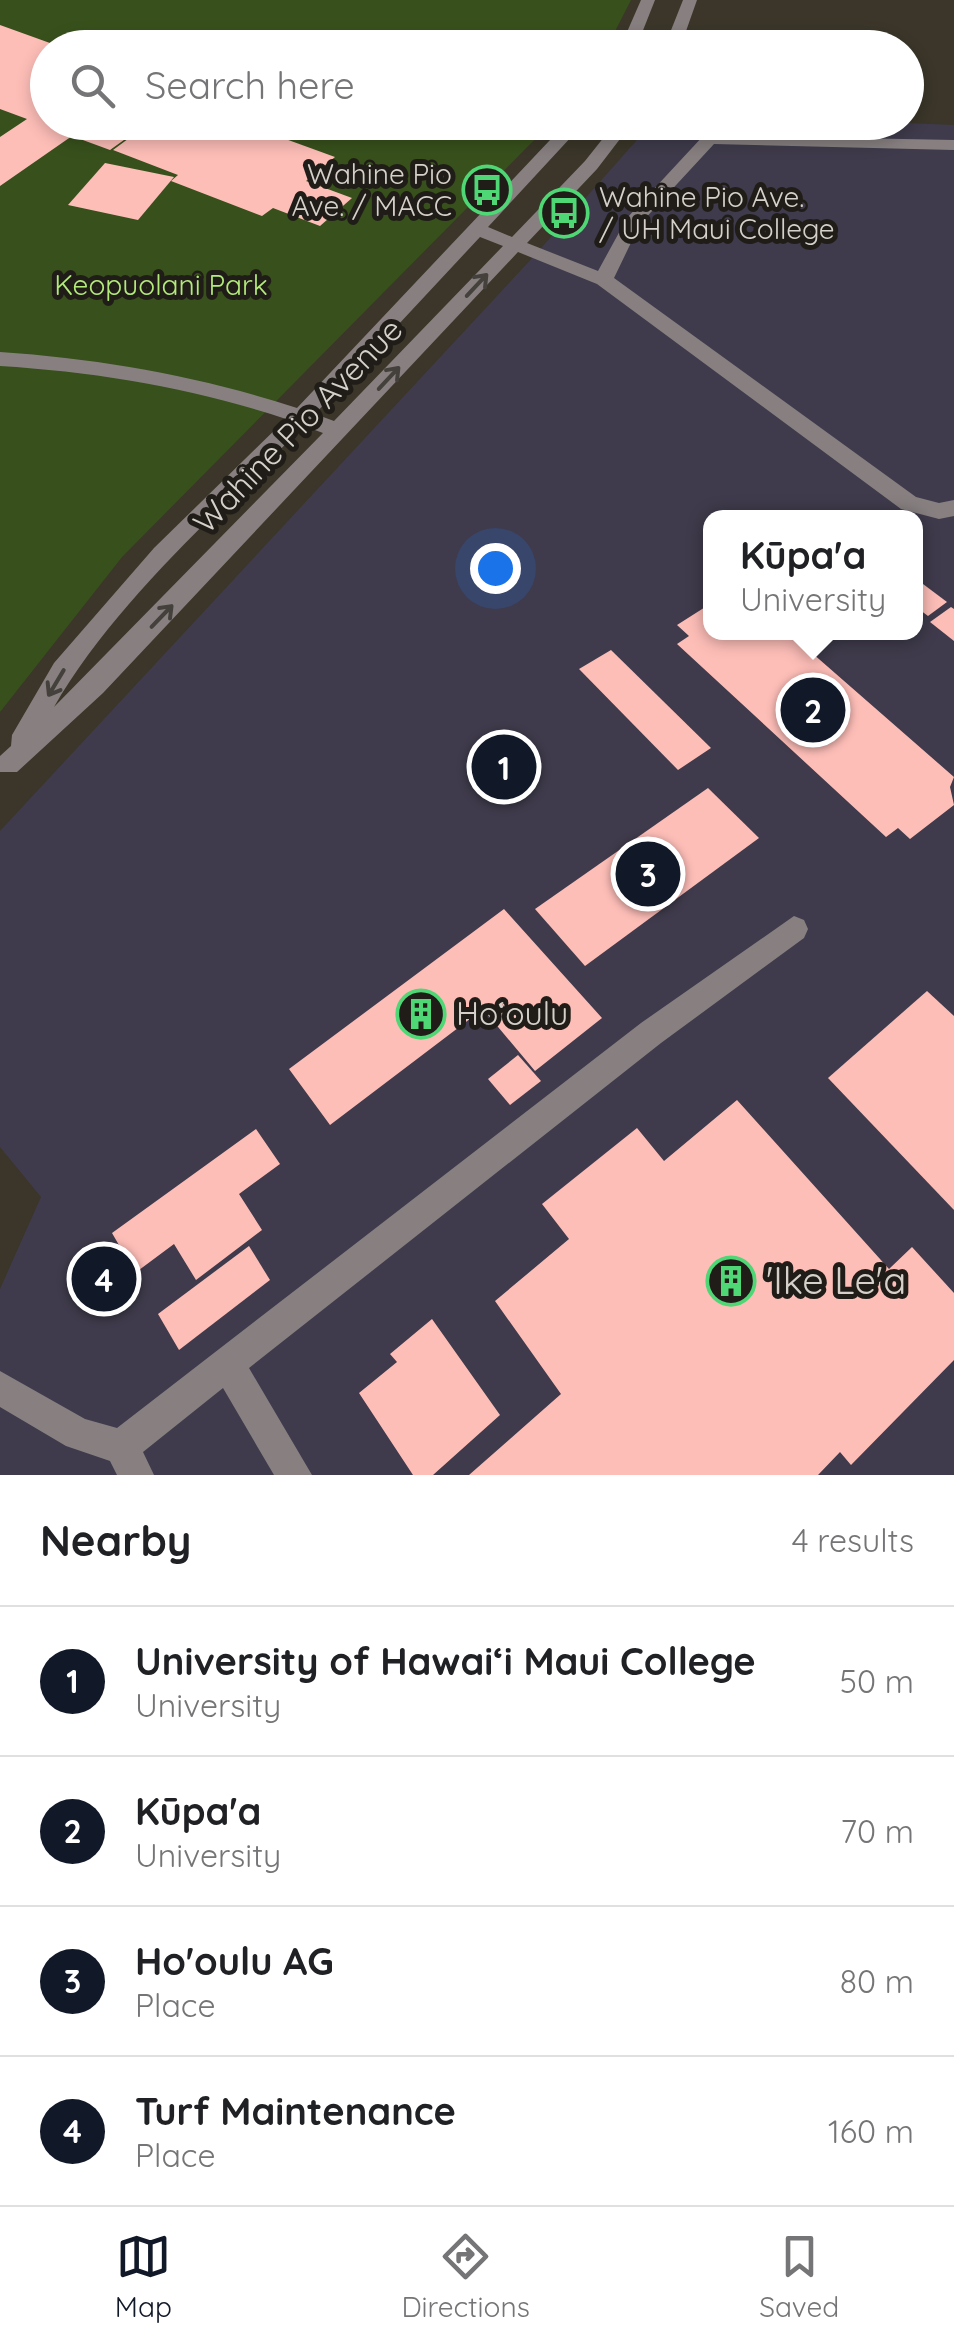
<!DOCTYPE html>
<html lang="en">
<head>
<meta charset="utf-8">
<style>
  :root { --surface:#fff; --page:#f2f2f2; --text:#202124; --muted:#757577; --line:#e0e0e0; --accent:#111827 }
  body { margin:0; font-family:Quicksand,sans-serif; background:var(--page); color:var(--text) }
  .you { position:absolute; left:495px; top:568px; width:35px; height:35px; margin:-25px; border:8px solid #fff; border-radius:50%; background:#1a73e8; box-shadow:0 0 0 15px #1a73e833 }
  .badge { display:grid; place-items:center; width:65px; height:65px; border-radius:50%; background:var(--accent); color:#fff; font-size:32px; font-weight:700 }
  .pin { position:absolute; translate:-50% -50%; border:5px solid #fff; box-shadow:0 2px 10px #0006 }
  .popup { position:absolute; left:703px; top:510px; width:220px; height:130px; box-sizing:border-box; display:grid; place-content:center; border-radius:20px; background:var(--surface); filter:drop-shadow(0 2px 8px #0005); font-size:32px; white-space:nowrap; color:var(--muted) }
  .popup b { font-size:38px; color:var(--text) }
  .popup::after { content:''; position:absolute; left:50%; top:100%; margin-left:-20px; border:20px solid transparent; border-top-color:var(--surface) }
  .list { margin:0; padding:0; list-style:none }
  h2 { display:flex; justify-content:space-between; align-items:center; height:130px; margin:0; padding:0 40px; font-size:42px }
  h2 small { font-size:32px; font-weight:400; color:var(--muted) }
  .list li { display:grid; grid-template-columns:65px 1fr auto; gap:30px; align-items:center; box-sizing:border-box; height:150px; padding:0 40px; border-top:2px solid var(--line) }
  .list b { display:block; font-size:38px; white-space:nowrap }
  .list p { margin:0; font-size:32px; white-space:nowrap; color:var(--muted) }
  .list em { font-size:32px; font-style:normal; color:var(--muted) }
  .icon { flex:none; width:55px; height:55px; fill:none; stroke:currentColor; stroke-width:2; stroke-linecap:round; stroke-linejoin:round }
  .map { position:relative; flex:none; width:954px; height:1475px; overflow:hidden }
  .search { position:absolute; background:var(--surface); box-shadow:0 5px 15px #0003; left:30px; right:30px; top:30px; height:110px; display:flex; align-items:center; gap:25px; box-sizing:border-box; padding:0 35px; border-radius:55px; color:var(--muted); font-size:38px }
  .sheet { height:730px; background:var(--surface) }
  nav { display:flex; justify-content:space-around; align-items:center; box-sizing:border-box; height:140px; border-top:2px solid var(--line); background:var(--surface); font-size:28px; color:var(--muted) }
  nav a { display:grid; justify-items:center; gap:5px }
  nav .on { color:var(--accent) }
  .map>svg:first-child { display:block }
  .education { fill:#3f3b4c; fill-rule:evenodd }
  .green { fill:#38511c }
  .building { fill:#febeb8 }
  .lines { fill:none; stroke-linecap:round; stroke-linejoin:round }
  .minor { fill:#888080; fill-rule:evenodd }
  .oneway { stroke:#44403c }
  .labels { text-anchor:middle; stroke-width:10; stroke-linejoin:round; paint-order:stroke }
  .far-poi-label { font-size:28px; fill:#d5d1ca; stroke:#201d18; text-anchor:end }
  .far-park-label { font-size:28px; fill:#b3eb7b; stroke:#201d18 }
  .street-label { font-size:32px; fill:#d5d1ca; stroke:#201d18 }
  .poi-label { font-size:32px; fill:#d5d1ca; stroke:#201d18; text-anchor:start }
  .near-poi-label { font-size:38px; fill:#d5d1ca; stroke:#201d18; text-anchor:start }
</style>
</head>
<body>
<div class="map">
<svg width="954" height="1475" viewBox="0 0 954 1475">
  <rect width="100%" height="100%" fill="#3b3629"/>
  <path class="education" d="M882,122l72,3v1350h-954v-186l41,-92 -41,-50v-316l535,-576 117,-132zM710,518h206v114h-206z"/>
  <path class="green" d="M0,0h631l-24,47 -559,1v74l503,1 -429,434 -122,155z"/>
  <g class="building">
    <path d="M0,25l61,22 -13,1v74h101l-39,28 -38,-14 -72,50v-49l27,-18 -27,-10z"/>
    <path d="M151,122h103l-4,4 85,31 -29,24 46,17 -32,28 -47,-18 -11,8 -91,-35 7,-6 -65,-25z"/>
    <path d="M105,163l69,14 -36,43 -70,-15z"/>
    <path d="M919,581l28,21 -19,14 -12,-9z"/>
    <path d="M710,604v28h78l166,145 -4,10 4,18 -44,34 -12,-11 -12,9 -209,-193 12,-8 -12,-11z"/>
    <path d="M951,607l3,2v32l-24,-19z"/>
    <path d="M611,650l100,98 -33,22 -99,-101z"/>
    <path d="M708,788l51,50 -174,128 -50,-57z"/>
    <path d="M504,909l98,109 -67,53 -52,-62 -153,116 -41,-56z"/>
    <path d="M927,991l27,25v194l-126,-132z"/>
    <path d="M518,1055l23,26 -31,24 -22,-26z"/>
    <path d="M737,1100l152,169 23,-22 42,46v67l-103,105 -11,-13 -22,23h-349l92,-81 -66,-93 74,-62 -27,-35 95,-76 27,33z"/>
    <path d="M256,1129l24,35 -41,30 23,36 -66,50 -22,-36 -39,29 -23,-40z"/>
    <path d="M114,1244l22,38 -42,33 -23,-39z"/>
    <path d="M249,1246l21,34 -91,70 -21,-36z"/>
    <path d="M432,1319l68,96 -67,60h-20l-54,-82 38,-31 -7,-8z"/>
  </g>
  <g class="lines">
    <g class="minor">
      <path d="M641,0h14l-19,48h-16z"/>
      <path d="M683,0h14l-17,48h-16z"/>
      <path d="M567,122h18l-97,105 24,10 73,-76 31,-39h17l-36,47 -70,74 71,28 29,-53 77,-83 250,5v10l-240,-6 -74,80 -26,54 302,219 23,6 15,-3v16l-15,3 -38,-10 -304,-225 -79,-32 -415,441 -86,79h-17v-16l11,-10 1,-11 42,-72 100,-115 132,-129c-94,-31 -188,-47 -286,-53v-14c102,7 199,24 297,56zM480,237l23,9 -169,175 -19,-7zM304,426l19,7 -269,274c59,-103 166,-197 250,-281z"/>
      <path d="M794,916l10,4 4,9 -4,9 -143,105 -412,325 63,107h-38l-51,-87 -80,64 11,23h-37l-7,-14 -44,-15 -66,-39v-36l85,48 32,9 524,-405z"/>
    </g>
  </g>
  <defs><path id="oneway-shaft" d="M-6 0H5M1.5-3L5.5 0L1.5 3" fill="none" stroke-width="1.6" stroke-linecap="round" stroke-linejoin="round" transform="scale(2.5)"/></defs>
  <g class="oneway">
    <use href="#oneway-shaft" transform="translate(477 285) rotate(-47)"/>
    <use href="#oneway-shaft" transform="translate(389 378) rotate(-47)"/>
    <use href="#oneway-shaft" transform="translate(162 616) rotate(-46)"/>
    <use href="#oneway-shaft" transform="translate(56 683) rotate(121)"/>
  </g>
  <defs>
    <g id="bus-ring" transform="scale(2.5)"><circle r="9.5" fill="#201d18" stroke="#4fd675" stroke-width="1.5"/><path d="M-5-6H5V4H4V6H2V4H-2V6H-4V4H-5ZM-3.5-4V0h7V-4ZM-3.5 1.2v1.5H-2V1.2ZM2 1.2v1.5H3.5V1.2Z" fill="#4fd675"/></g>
    <g id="building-ring" transform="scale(2.5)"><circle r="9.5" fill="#201d18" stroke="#4fd675" stroke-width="1.5"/><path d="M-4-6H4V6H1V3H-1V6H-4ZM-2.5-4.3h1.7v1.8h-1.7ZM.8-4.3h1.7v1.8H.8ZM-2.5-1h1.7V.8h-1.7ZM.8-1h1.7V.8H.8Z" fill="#4fd675"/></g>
  </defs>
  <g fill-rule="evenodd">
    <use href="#bus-ring" x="487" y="190"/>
    <use href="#bus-ring" x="564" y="213"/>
    <use href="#building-ring" x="421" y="1014"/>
    <use href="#building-ring" x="731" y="1281"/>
  </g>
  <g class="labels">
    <g class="far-poi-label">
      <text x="452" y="184">Wahine Pio<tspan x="452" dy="32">Ave. / MACC</tspan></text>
      <text x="599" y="207" text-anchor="start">Wahine Pio Ave.<tspan x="599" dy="32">/ UH Maui College</tspan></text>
    </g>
    <g class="far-park-label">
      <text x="161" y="295">Keopuolani Park</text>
    </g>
    <g class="street-label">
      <text transform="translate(298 426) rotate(-46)" y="11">Wahine Pio Avenue</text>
    </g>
    <g class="poi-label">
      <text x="456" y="1025">Ho‘oulu</text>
    </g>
    <g class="near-poi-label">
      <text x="766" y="1294">'Ike Le'a</text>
    </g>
  </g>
</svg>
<div class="you"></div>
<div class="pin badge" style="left:504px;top:767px">1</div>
<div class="pin badge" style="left:813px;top:710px">2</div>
<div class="popup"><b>Kūpa'a</b>University</div>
<div class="pin badge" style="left:648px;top:874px">3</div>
<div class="pin badge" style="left:104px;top:1279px">4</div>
<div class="search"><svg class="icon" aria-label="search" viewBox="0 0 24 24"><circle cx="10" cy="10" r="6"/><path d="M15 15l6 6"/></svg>Search here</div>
</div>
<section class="sheet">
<h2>Nearby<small>4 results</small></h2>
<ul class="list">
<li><span class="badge">1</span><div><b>University of Hawai‘i Maui College</b><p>University</p></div><em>50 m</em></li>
<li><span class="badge">2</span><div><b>Kūpa'a</b><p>University</p></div><em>70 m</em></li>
<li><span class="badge">3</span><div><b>Ho'oulu AG</b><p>Place</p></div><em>80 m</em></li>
<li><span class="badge">4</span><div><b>Turf Maintenance</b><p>Place</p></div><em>160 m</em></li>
</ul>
</section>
<nav>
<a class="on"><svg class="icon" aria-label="map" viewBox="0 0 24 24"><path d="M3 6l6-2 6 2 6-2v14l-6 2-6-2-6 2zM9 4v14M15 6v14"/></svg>Map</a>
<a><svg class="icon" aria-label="directions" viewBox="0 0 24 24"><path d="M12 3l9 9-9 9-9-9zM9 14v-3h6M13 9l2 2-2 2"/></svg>Directions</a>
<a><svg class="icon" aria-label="saved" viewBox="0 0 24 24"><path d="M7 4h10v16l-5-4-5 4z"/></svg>Saved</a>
</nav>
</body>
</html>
